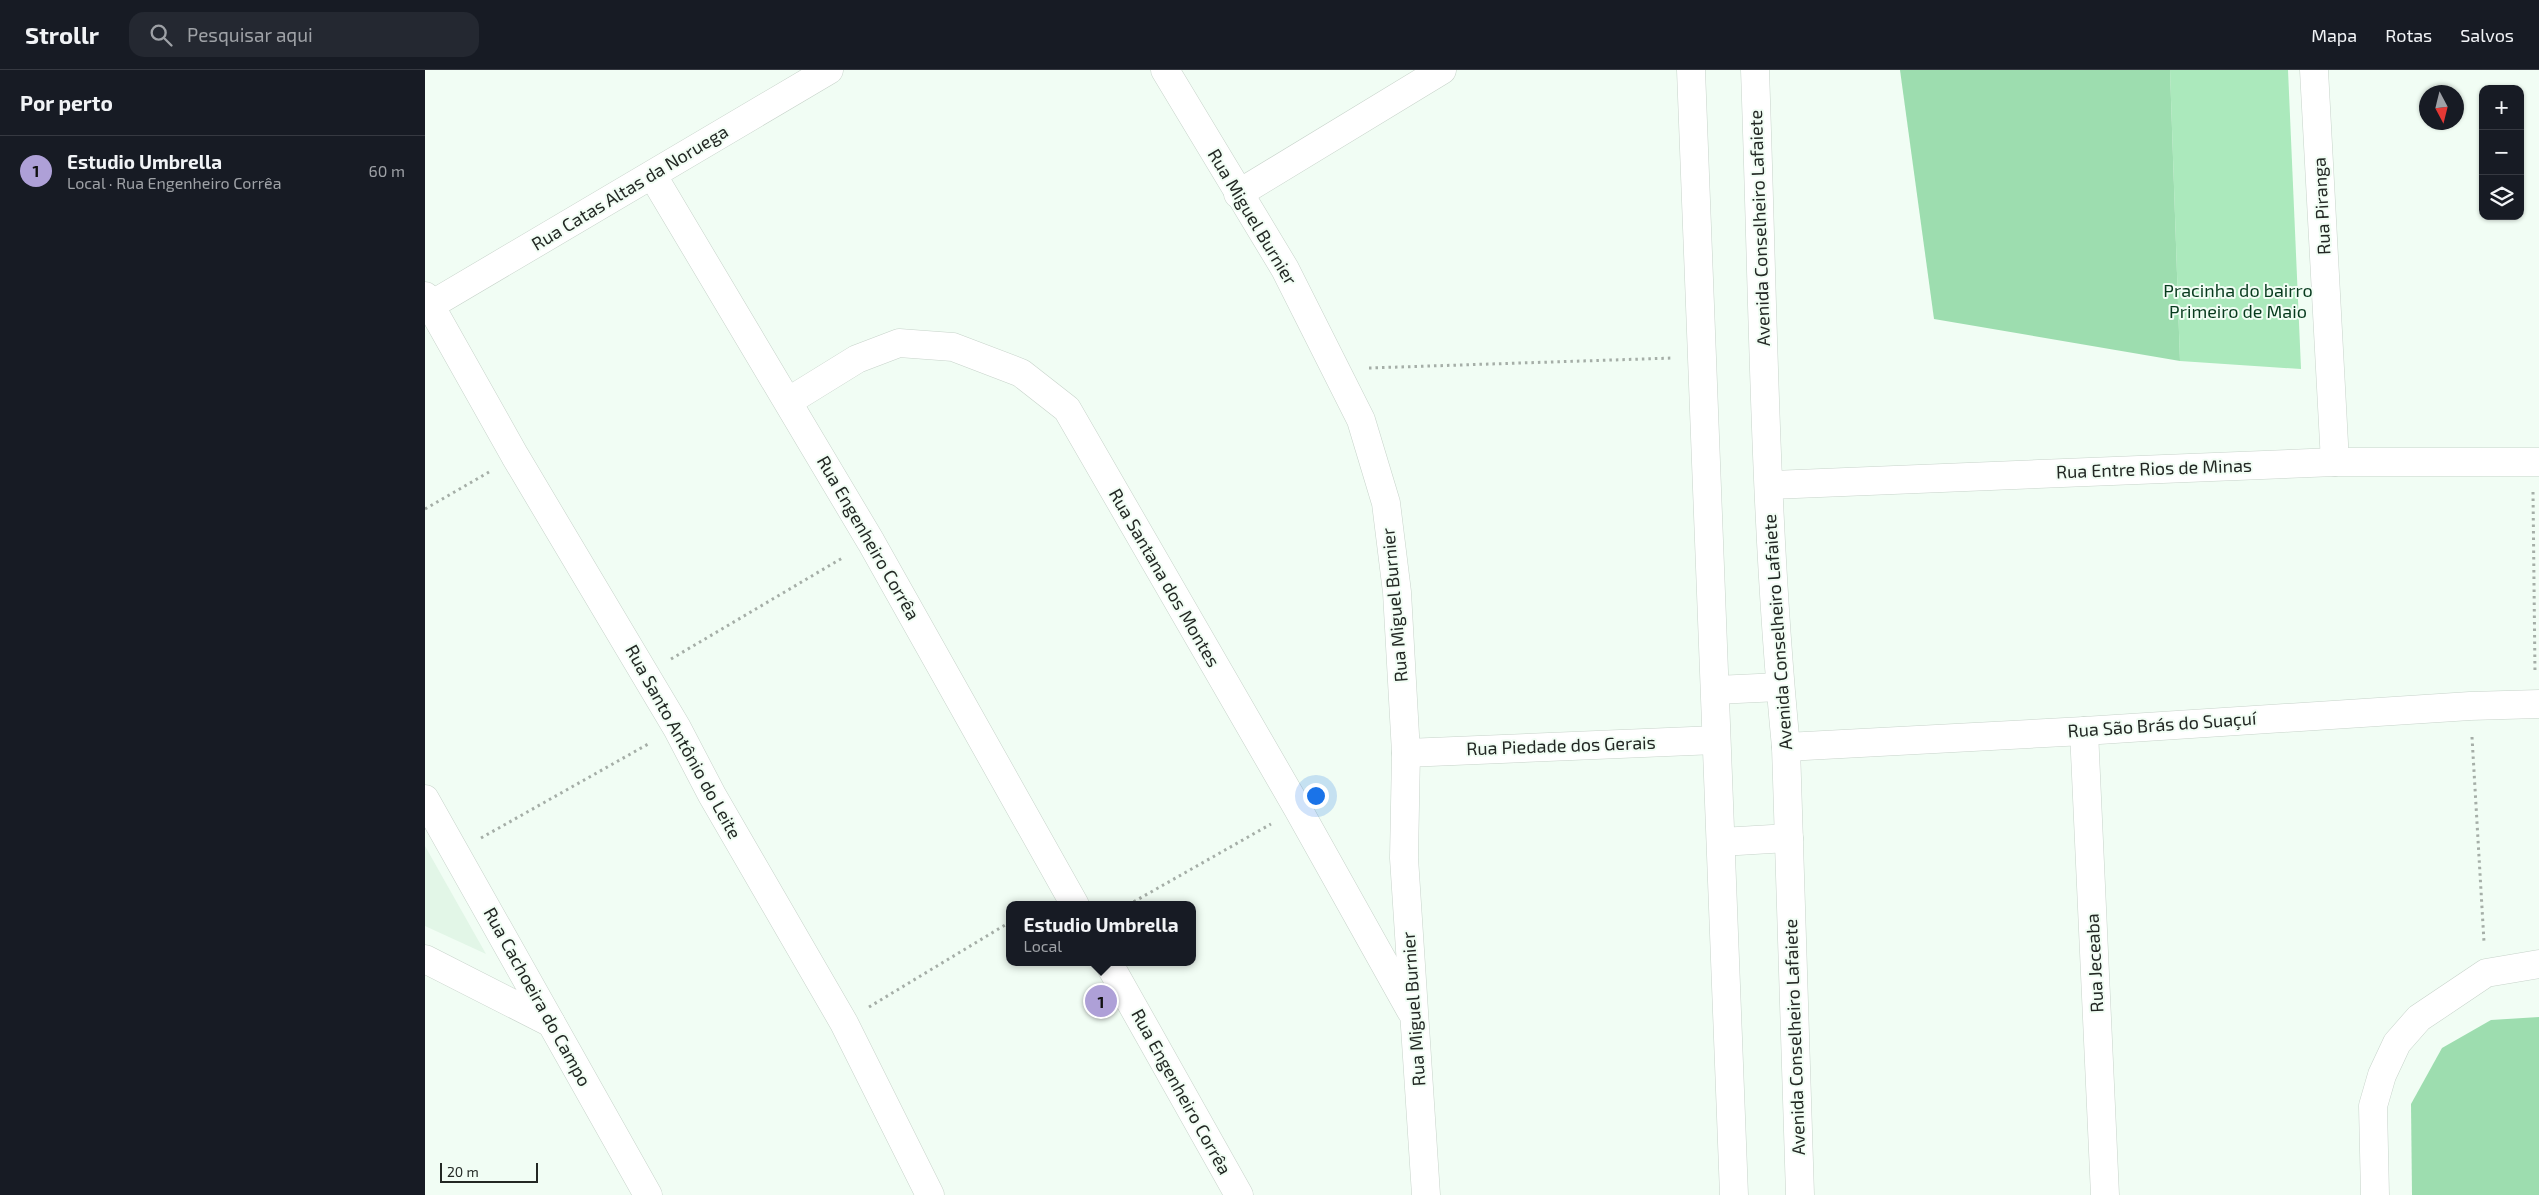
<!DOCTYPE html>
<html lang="pt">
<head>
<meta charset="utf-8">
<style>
  :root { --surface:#171b24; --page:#242831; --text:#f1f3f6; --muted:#9ea1a6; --line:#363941; --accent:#aea0d7 }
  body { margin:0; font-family:"Exo 2",sans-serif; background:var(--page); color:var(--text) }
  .controls { position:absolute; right:15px; top:15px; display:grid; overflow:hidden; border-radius:10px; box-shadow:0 1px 4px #0004 }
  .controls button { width:45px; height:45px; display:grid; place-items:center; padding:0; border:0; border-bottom:1px solid var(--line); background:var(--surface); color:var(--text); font:25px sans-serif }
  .compass { position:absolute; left:1994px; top:15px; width:45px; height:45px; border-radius:50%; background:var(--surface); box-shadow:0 1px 4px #0004; rotate:173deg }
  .scale { position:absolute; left:15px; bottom:12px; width:98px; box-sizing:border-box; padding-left:5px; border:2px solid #232824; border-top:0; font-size:14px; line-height:18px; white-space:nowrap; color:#232824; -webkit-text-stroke:4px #f1fdf4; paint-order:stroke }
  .you { position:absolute; left:890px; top:725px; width:18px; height:18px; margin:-12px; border:4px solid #fff; border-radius:50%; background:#1a73e8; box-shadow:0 0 0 8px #1a73e833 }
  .badge { display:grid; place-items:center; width:32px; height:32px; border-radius:50%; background:var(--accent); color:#111; font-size:16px; font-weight:700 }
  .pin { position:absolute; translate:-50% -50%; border:2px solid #fff; box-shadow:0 1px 5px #0006 }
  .popup { position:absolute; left:581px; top:831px; width:190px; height:65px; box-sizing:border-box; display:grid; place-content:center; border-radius:10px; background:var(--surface); filter:drop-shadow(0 1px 4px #0005); font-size:16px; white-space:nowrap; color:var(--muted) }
  .popup b { font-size:19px; color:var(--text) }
  .popup::after { content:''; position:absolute; left:50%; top:100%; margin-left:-10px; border:10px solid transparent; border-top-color:var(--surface) }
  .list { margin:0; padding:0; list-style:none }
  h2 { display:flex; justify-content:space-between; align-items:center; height:65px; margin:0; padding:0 20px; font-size:21px }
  h2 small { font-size:16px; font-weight:400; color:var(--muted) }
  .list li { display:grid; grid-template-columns:32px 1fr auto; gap:15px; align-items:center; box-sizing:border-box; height:70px; padding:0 20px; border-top:1px solid var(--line) }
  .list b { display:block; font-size:19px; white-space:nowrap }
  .list p { margin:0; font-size:16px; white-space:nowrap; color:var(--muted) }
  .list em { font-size:16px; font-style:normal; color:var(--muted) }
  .icon { flex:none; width:28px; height:28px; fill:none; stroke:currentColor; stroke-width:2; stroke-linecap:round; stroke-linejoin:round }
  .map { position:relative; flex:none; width:2114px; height:1125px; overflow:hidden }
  header { display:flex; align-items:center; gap:30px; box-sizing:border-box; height:70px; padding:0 25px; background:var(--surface); border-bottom:1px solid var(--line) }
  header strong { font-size:24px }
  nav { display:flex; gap:28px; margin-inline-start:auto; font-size:18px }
  .search { width:350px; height:45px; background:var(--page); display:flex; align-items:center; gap:12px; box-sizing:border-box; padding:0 18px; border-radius:15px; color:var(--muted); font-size:19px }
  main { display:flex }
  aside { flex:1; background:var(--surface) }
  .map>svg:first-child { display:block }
  .built { fill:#e2f6e7 }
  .green { fill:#abe9bc }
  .forest { fill:#9dddaf }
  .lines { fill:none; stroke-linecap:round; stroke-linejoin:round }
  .minor-casing { stroke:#c7d3ca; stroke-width:29 }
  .tertiary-casing { stroke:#c7d3ca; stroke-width:29 }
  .path { stroke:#a5aea7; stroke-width:3; stroke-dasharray:2.5 4; stroke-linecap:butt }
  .minor { stroke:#fff; stroke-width:28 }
  .tertiary { stroke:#fff; stroke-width:28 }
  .labels { text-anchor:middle; stroke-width:4; stroke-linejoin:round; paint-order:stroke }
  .street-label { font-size:18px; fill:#232824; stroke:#f1fdf4 }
  .park-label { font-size:18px; fill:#073a1d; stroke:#f1fdf4 }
</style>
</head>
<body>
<header>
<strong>Strollr</strong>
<div class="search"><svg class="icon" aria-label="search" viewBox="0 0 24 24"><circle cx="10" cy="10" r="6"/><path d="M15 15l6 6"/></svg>Pesquisar aqui</div>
<nav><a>Mapa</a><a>Rotas</a><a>Salvos</a></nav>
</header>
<main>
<aside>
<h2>Por perto<small></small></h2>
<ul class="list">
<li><span class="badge">1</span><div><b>Estudio Umbrella</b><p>Local · Rua Engenheiro Corrêa</p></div><em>60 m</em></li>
</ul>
</aside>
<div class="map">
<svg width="2114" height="1125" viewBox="0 0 2114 1125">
  <rect width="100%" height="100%" fill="#f1fdf4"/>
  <path class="built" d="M0,776l61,108 -61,-28z"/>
  <path class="green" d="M1745,0h118l13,299 -121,-8z"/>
  <g class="forest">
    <path d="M1475,0h270l10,291 -246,-42z"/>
    <path d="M2114,947v178h-127l-1,-91 31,-56 49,-28z"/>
  </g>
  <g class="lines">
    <g class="minor-casing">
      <g id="minor">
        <path d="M740,0l120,199 76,151 25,83 11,89 9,161 -2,105 22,337"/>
        <path d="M1889,0l21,392"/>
        <path d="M228,106l218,366 204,363"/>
        <path d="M813,124l204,-124"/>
        <path d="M0,226l90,160 162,272 35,67 132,228 86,172"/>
        <path d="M6,235l398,-235"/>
        <path d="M364,331l68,-42 42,-16 54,4 68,26 46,36 231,400 113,202"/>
        <path d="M1345,415l565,-23h204"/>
        <path d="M1659,661l21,464"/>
        <path d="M1361,677l298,-16 386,-25 69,-2"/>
        <path d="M981,683l310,-13"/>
        <path d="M0,729l223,396"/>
        <path d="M0,889l126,64"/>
        <path d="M683,892l131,233"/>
        <path d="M1950,1125l-2,-89 9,-31 15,-32 22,-25 67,-45 53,-9"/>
      </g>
    </g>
    <g class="tertiary-casing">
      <g id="tertiary">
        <path d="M1266,0l43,1125"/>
        <path d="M1330,0c8,225 9,452 31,677l14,448"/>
        <path d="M1291,620l64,-3"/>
        <path d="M1296,772l68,-4"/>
      </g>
    </g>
    <g class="path">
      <path d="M944,298l304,-10"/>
      <path d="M2108,422l2,182"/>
      <path d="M0,439l64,-37"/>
      <path d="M246,589l173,-102"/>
      <path d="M2047,667l12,205"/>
      <path d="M56,768l169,-95"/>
      <path d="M703,835l143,-81"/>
      <path d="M444,937l141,-85"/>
    </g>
    <use href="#minor" class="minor"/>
    <use href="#tertiary" class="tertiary"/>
  </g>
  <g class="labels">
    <g class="street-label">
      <text transform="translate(205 118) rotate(-31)" y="6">Rua Catas Altas da Noruega</text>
      <text transform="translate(1897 136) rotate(-93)" y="6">Rua Piranga</text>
      <text transform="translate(827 147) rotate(59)" y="6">Rua Miguel Burnier</text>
      <text transform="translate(1335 158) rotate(-92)" y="6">Avenida Conselheiro Lafaiete</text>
      <text transform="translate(1729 399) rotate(-2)" y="6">Rua Entre Rios de Minas</text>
      <text transform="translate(443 468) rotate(60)" y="6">Rua Engenheiro Corrêa</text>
      <text transform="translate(739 508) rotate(60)" y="6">Rua Santana dos Montes</text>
      <text transform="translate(970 535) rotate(-95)" y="6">Rua Miguel Burnier</text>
      <text transform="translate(1353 562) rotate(-94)" y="6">Avenida Conselheiro Lafaiete</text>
      <text transform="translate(1737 655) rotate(-4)" y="6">Rua São Brás do Suaçuí</text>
      <text transform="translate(258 672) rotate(61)" y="6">Rua Santo Antônio do Leite</text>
      <text transform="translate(1136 676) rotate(-2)" y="6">Rua Piedade dos Gerais</text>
      <text transform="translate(1670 893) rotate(-93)" y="6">Rua Jeceaba</text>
      <text transform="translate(112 927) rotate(61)" y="6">Rua Cachoeira do Campo</text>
      <text transform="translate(989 939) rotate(-94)" y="6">Rua Miguel Burnier</text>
      <text transform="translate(1370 967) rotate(-92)" y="6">Avenida Conselheiro Lafaiete</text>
      <text transform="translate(756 1022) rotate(61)" y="6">Rua Engenheiro Corrêa</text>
    </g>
    <g class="park-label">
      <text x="1813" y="227">Pracinha do bairro<tspan x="1813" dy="21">Primeiro de Maio</tspan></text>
    </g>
  </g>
</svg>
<div class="controls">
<button>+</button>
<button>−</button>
<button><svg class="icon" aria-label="layers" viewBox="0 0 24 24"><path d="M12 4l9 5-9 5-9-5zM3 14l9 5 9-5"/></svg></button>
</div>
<svg class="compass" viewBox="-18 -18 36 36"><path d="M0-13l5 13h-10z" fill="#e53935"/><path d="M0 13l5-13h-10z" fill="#9ea1a6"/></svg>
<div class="scale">20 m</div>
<div class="you"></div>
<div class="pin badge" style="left:676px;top:931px">1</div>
<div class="popup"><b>Estudio Umbrella</b>Local</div>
</div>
</main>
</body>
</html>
